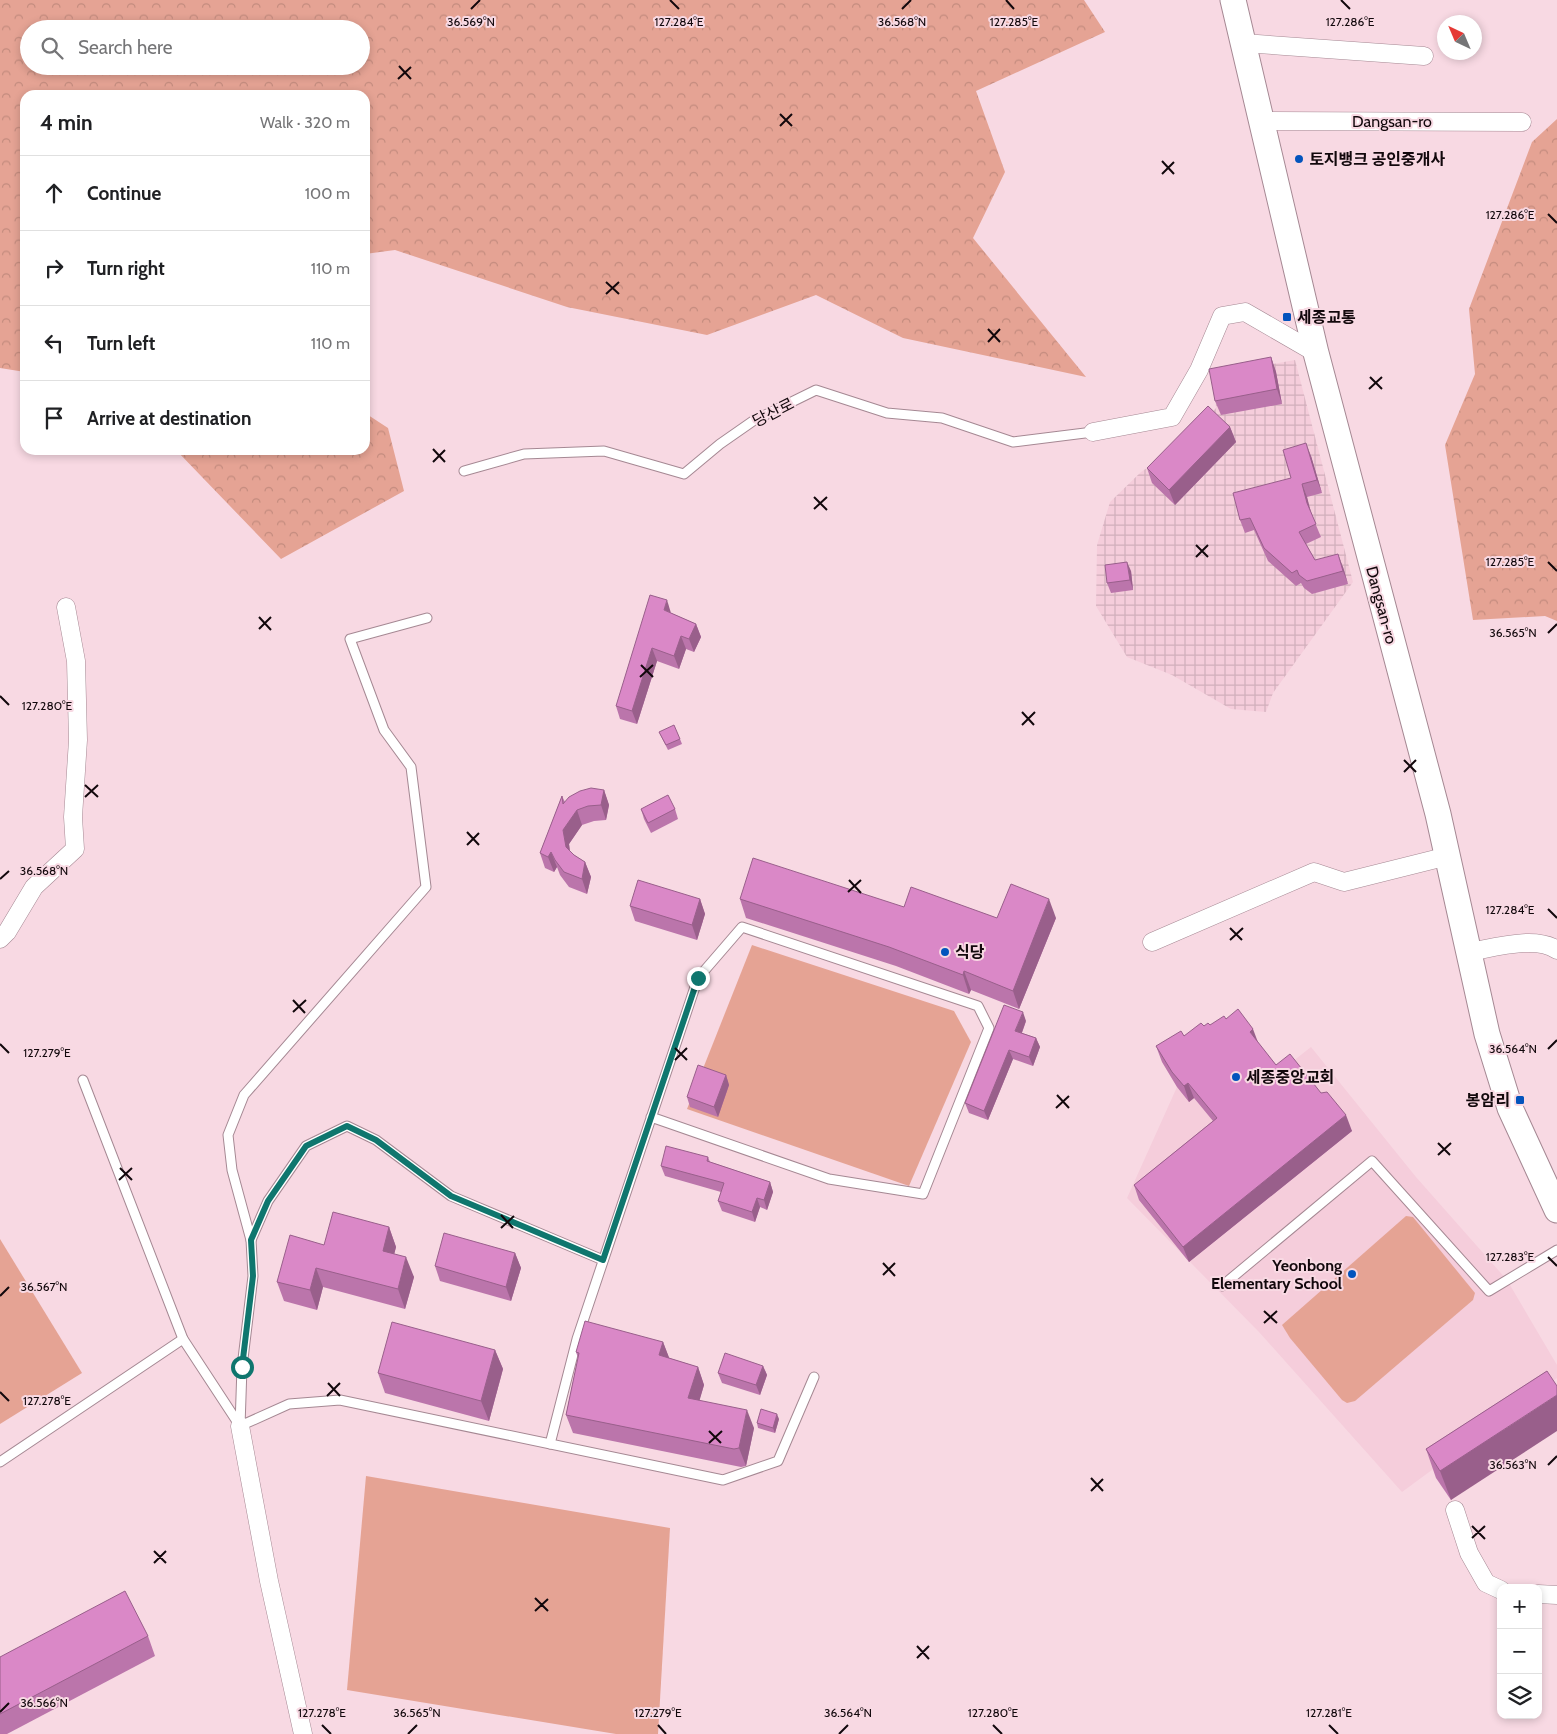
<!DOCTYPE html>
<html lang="en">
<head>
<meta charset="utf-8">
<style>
  :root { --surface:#fff; --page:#f2f2f2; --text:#202124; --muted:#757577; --line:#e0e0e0 }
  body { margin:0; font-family:Cabin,"Noto Sans KR",sans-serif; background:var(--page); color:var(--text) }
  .controls { position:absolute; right:15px; bottom:15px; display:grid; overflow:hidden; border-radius:10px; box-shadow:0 2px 8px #0003 }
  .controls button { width:45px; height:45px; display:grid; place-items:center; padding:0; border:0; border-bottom:1px solid var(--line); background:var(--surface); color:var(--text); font:25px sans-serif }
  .compass { position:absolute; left:1437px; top:15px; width:45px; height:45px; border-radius:50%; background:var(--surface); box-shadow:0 2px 8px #0003; rotate:316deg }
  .stop { position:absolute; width:15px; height:15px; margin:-11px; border:4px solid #0f766e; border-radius:50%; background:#fff }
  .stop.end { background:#0f766e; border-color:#fff; box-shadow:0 1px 5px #0008 }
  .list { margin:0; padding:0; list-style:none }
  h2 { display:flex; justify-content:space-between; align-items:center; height:65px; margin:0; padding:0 20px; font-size:21px }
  h2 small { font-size:16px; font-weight:400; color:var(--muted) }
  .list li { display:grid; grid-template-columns:32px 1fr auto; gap:15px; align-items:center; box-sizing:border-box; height:75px; padding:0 20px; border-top:1px solid var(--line) }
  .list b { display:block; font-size:19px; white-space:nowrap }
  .list em { font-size:16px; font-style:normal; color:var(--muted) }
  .icon { flex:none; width:28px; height:28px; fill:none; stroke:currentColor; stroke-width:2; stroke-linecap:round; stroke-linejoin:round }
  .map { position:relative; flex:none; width:1557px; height:1734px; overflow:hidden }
  .search { position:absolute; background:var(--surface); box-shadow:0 2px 8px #0003; left:20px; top:20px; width:350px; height:55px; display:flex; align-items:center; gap:12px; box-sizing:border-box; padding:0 18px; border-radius:28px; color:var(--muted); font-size:19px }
  .panel { position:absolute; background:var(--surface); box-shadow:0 2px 8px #0003; left:20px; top:90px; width:350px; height:365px; border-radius:15px }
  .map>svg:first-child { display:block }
  .built { fill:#f5cddb }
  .industrial { fill:url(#industrial-grid) }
  .forest { fill:url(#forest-crowns); fill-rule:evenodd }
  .pitch { fill:#e5a394 }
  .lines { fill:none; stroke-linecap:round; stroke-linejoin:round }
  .service-casing { stroke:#a58893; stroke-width:11 }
  .minor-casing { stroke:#a58893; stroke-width:19 }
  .secondary-casing { stroke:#a58893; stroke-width:27 }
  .service { stroke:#fff; stroke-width:9 }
  .minor { stroke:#fff; stroke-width:18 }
  .secondary { stroke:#fff; stroke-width:25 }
  .wall { fill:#bb75ab }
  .shaded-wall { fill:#995f8b }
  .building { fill:#da88c7; stroke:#995f8b }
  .route { stroke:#0f766e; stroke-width:6 }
  .ticks { fill:none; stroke:#12080c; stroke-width:2 }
  .poi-dot { fill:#0354bd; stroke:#f8d9e3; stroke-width:2 }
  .labels { text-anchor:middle; stroke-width:4; stroke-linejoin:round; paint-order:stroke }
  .street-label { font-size:16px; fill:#12080c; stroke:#f8d9e3 }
  .poi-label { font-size:16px; font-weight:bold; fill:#12080c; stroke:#f8d9e3; text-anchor:start }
  .ticks-label { font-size:12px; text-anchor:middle; fill:#12080c; stroke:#f8d9e3; stroke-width:4; stroke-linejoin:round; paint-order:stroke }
</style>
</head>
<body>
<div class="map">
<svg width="1557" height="1734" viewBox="0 0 1557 1734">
  <defs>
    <pattern id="industrial-grid" width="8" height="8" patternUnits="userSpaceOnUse" patternTransform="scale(1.25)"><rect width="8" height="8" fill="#f5cddb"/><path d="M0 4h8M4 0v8" fill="none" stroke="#d1afbb"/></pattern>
    <pattern id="forest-crowns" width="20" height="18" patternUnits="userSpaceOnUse" patternTransform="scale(1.25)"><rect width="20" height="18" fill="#e5a394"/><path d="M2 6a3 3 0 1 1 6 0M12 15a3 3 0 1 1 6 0" fill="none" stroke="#c38b7e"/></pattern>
  </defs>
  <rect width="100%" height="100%" fill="#f8d9e3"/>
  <path class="built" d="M1311,1047l105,130 91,103 50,85v13l-155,114 -143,-160 -132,-134 50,-111 -15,-25 73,45z"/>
  <path class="industrial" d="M1295,360l58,222 -80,111 -7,19 -35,-3 -59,-34 -45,-18 -31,-51 1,-61 13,-43 31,-30 44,-30 31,-34 -1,-34z"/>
  <g class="forest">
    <path d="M0,0h1084l21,32 -129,59 29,81 -32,66 113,139 -183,-39 -87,-43 -109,40 -140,-28 -172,-57 -30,4v-159h-340v277l-25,-4zM29,29h332v37h-332z"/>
    <path d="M1557,119v502l-12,-5 -72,4 -28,-175 30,-71 -6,-65 63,-167z"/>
    <path d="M365,413l23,15 16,63 -123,68 -105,-109h189z"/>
  </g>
  <g class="pitch">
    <path d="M752,945l202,66 17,31 -62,144 -222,-77z"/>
    <path d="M1406,1216l7,1 62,76 -2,7 -118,101 -8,2 -5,-3 -52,-62 -8,-13z"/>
    <path d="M0,1239l82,134 -82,51z"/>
    <path d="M366,1476l304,52 -12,206h-42l-269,-44z"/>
  </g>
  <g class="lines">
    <g class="service-casing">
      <g id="service">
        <path d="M464,471l60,-17 80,-3 80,23 36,-30 33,-23 63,-31 71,23 55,5 71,24 80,-10"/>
        <path d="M83,1080l100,259 57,87"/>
        <path d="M251,1240l17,-39 38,-55 41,-20 29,14 75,56 152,64"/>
        <path d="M1222,1286l150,-125 117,130 68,-41"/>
        <path d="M240,1426l2,-59 11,-91 -2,-36 -19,-70 -4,-35 16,-40 182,-208 -15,-120 -27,-37 -34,-91 77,-21"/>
        <path d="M240,1426l49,-22 51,-4 383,80 55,-19 36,-84"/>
        <path d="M550,1444l27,-105 121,-361 44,-51 236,79 11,22 -66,166 -94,-15 -178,-62"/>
        <path d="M0,1462l183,-123"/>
      </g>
    </g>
    <g class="minor-casing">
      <g id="minor">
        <path d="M1243,43l181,13"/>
        <path d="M1262,121l260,1"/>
        <path d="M1093,432l79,-15 27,-47 23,-54 23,-4 71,41"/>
        <path d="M0,939l7,-7 27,-45 41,-38 -2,-32 5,-77 -2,-79 -10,-54"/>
        <path d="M1152,942l162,-70 30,10 104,-26"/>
        <path d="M1469,952c24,-4 67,-17 88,-2"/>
        <path d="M240,1426l29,155 34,153"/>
        <path d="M1455,1510l14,43 17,30 15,7"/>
        <path d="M1538,1594l19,1"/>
      </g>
    </g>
    <g class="secondary-casing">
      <path id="secondary" d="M1233,0l83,353 122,461 49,220 23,74 47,102"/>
    </g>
    <use href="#service" class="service"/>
    <use href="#minor" class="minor"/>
    <use href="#secondary" class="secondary"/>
  </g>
  <g class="wall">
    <path d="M1271,357l5,15 6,32 -61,11 -6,-14z"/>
    <path d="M1230,427l6,15 -61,63 -23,-22 -5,-15z"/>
    <path d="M1311,456l11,37 -15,4 3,14 11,26 -15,7 9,16 28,7 5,17 -36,10 -8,-6 -3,-5 -5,3 -28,-25 -14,-31 -9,3 -5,-13 51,-42z"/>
    <path d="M1131,571l2,19 -22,3 -4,-10z"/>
    <path d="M671,613l25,11 5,13 -7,15 -8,-3 -7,20 -22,-8 -20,63 -17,-5 -4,-13z"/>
    <path d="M659,732l21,7 2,5 -14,6z"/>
    <path d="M604,790l5,15 -3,15 -12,1 -12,4 -13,19 1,7 4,4 11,7 6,15 -4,17 -18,-7 -9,-12 -3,-8 -3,5 -9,-4 -5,-15 22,-57 3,6z"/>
    <path d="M641,809h34l3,10 -27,14 -7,-14z"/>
    <path d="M700,899l5,15 -8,26 -62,-19 -5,-15z"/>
    <path d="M740,899l164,8 93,11h59l-37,91 -48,-19 -2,4 -73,-28 -150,-48z"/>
    <path d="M1226,1019l32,24 18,22 45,28 31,38 -163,131 -50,-62 -5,-15 79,-64 -19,-23 -5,4 -12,-15 -15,-25 -6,-16 28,-10 20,-10 6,-1z"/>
    <path d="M1026,1021l-4,12 14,5 4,9 -7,19 -20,-7 -25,61 -19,-7 -4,-10z"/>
    <path d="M726,1075l3,10 -11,32 -28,-10 -3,-10z"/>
    <path d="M708,1157l2,5 60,20 3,10 -6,18 -7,-3 -5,15 -33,-11 -4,-10 3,-9 -56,-16 -4,-10z"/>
    <path d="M389,1227l7,20 -2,7 20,23 -9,32 -82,-22 -6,23 -33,-9 -7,-19 47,-37z"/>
    <path d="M515,1253l6,15 -10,33 -71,-20 -5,-15z"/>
    <path d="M663,1342l6,16 29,9 6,18 -5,16 55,27 -8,38 -5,1 -168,-34 -7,-18 12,-57 -2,-6z"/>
    <path d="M495,1350l8,19 -14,52 -104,-28 -7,-20z"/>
    <path d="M763,1366l4,9 -7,20 -38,-12 -4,-10z"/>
    <path d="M1547,1371l-96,129 -15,-22 -10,-29z"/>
    <path d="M779,1419l-4,14 -17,-5 -1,-5z"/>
    <path d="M148,1636l7,20 -148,78h-7v-77z"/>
  </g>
  <g class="shaded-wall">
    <path d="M1271,357l5,15 6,32 -5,-15z"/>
    <path d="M1230,427l6,15 -61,63 -6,-15z"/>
    <path d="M1306,443l5,13 11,37 -5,-13z"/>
    <path d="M1302,484l5,13 5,19 -5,-13z"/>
    <path d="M1338,554l5,13 5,17 -5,-13z"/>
    <path d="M1127,562l4,9 2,19 -3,-10z"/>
    <path d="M667,600l4,13 -7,-3z"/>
    <path d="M696,624l5,13 -7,15 -5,-13z"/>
    <path d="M681,636l5,13 -7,20 -5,-13z"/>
    <path d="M652,648l5,13 -20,63 -5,-13z"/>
    <path d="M604,790l5,15 -3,15 -5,-15z"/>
    <path d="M577,810l5,15 -13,19 2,18 -5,-15 -3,-17z"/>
    <path d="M551,852l6,15 -3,5 -6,-15z"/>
    <path d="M585,862l6,15 -4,17 -5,-15z"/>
    <path d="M700,899l5,15 -8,26 -5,-15z"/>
    <path d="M1049,899l7,19 -37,91 -6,-18z"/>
    <path d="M964,971l7,19 -2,4 -6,-19z"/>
    <path d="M1023,1012l3,9 -7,19 -4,-9z"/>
    <path d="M1253,1029l6,16 -9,-13z"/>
    <path d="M1036,1038l4,9 -7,19 -4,-9z"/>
    <path d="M1009,1050l4,9 -25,61 -4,-9z"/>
    <path d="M726,1075l3,10 -11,32 -4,-10z"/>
    <path d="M1188,1083l6,15 -5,4 -5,-16z"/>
    <path d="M1346,1115l6,16 -163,131 -6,-15z"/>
    <path d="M770,1182l3,10 -6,18 -3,-10z"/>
    <path d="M757,1198l3,9 -5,15 -3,-10z"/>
    <path d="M389,1227l7,20 -6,24 -7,-20z"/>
    <path d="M515,1253l6,15 -10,33 -5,-14z"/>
    <path d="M406,1257l8,20 -9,32 -7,-20z"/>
    <path d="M316,1268l7,19 -6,23 -7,-20z"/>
    <path d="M663,1342l7,18 -11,-5z"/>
    <path d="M495,1350l8,19 -14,52 -8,-20z"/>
    <path d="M763,1366l4,9 -7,20 -4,-10z"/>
    <path d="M698,1367l6,18 -9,31 -7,-18z"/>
    <path d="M1557,1395v36l-106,69 -11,-29z"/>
    <path d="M747,1410l7,18 -8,38 -7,-18z"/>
    <path d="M777,1414l2,5 -4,14 -2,-5z"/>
  </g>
  <g class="building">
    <path d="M1271,357l6,32 -62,12 -6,-32z"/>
    <path d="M1208,406l22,21 -61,63 -22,-22z"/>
    <path d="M1306,443l11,37 -15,4 5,19 9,21 -17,8 16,28 23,-6 5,17 -36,10 -8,-6 -2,-5 -5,3 -28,-25 -14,-30 -10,2 -7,-27 58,-15 -8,-28z"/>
    <path d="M1127,562l3,18 -23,3 -2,-18z"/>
    <path d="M650,595l17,5 -3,10 32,14 -7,15 -8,-3 -7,20 -22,-8 -20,63 -16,-5z"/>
    <path d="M674,725l6,14 -14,6 -7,-13z"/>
    <path d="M591,788l13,2 -3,15 -13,1 -11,4 -14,20 3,17 8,8 11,7 -3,17 -18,-7 -9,-12 -4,-8 -3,5 -8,-4 22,-57 1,8 6,-7 11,-6z"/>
    <path d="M668,795l7,14 -27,14 -7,-14z"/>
    <path d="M753,858l151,49 7,-20 86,31 14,-34 38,15 -36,92 -49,-20 -1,4 -74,-28 -149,-48z"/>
    <path d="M638,880l62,19 -8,26 -62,-19z"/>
    <path d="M1004,1005l19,7 -8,19 21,7 -7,19 -20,-7 -25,61 -19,-8z"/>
    <path d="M1238,1009l15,20 -3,3 26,33 14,-11 31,39 6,-1 19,23 -163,132 -49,-62 83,-67 -29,-35 -4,3 -12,-14 -16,-26 25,-15 3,5 17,-13 3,3 4,-3 2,2 14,-9 2,3z"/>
    <path d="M698,1065l28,10 -12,32 -27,-10z"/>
    <path d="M666,1146l42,11 -1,4 63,21 -6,18 -7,-2 -5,14 -34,-11 6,-18 -63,-17z"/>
    <path d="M333,1212l56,15 -6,24 23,6 -8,32 -82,-21 -6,22 -33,-8 13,-47 34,10z"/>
    <path d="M444,1233l71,20 -9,34 -71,-21z"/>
    <path d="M585,1321l78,21 -4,13 39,12 -10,31 59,12 -8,38 -5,1 -168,-34 13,-62 -3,-1z"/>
    <path d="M392,1322l103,28 -14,51 -103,-28z"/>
    <path d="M725,1353l38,13 -7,19 -38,-12z"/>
    <path d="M1547,1371l10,15v9l-117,76 -14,-22z"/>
    <path d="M761,1409l16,5 -4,14 -16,-5z"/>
    <path d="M125,1591l23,45 -148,78v-57z"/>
  </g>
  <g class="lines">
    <path class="route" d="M242,1367l11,-91 -2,-36 17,-39 38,-55 41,-20 29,14 75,56 152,64 95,-282"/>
  </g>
  <path class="ticks" d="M670,0l9,9M1006,0l8,9M1341,0l9,9M471,9l9,-9M902,9l9,-9M399,66l12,13M398,79l13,-12M780,114l12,12M780,126l12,-12M1162,161l12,13M1162,174l12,-12M1548,214l9,9M606,282l13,12M606,294l13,-12M988,329l12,13M988,342l12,-13M1370,377l12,12M1369,389l13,-12M433,449l12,13M433,462l12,-12M814,497l13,13M814,509l13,-12M1196,545l12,12M1196,557l12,-12M1548,562l9,9M259,617l12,13M259,629l12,-12M1548,633l9,-9M641,665l12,12M640,677l13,-12M0,696l9,9M1022,712l12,13M1022,725l13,-13M1404,760l12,12M1404,772l12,-12M85,785l13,12M85,797l13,-12M467,832l12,13M467,845l12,-12M0,879l9,-8M849,880l12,13M848,892l13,-12M1548,909l9,9M1230,928l12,12M1230,940l13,-12M293,1000l12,13M293,1012l13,-12M0,1044l9,9M675,1048l12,12M1548,1049l9,-9M675,1060l12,-12M1057,1095l12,13M1056,1108l13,-12M1438,1143l12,12M1438,1155l13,-12M120,1168l12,12M119,1180l13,-12M501,1215l12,13M501,1228l13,-12M1548,1257l9,9M883,1263l12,13M883,1275l12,-12M0,1296l9,-9M1264,1311l13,12M1264,1323l13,-12M328,1383l12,13M0,1392l9,9M327,1396l13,-13M709,1431l12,12M709,1443l13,-12M1548,1465l9,-9M1091,1478l12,13M1091,1491l12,-12M1472,1526l13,13M1472,1538l13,-12M154,1551l12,12M154,1563l12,-12M535,1598l13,13M535,1611l13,-12M917,1646l12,13M917,1658l12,-12M0,1712l9,-9M322,1725l9,9M658,1725l8,9M993,1725l9,9M1329,1725l9,9M408,1734l9,-9M839,1734l9,-9"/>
  <g class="poi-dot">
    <circle cx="1299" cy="159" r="5"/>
    <rect x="1282" y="312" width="10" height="10" rx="2.5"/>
    <circle cx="945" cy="952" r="5"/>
    <circle cx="1236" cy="1077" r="5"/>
    <rect x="1515" y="1095" width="10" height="10" rx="2.5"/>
    <circle cx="1352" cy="1274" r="5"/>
  </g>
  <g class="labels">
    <g class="street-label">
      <text x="1392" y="127">Dangsan-ro</text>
      <text transform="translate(773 412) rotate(-27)" y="6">당산로</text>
      <text transform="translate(1382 605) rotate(75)" y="6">Dangsan-ro</text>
    </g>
    <g class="poi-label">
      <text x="1309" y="165">토지뱅크 공인중개사</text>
      <text x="1297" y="323">세종교통</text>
      <text x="955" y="958">식당</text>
      <text x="1246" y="1083">세종중앙교회</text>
      <text x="1510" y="1106" text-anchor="end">봉암리</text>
      <text x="1342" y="1271" text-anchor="end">Yeonbong<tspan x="1342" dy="18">Elementary School</tspan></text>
    </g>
  </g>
  <g class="ticks-label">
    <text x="471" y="26">36.569°N</text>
    <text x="902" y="26">36.568°N</text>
    <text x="679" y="26">127.284°E</text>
    <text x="1014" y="26">127.285°E</text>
    <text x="1350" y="26">127.286°E</text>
    <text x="1510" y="219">127.286°E</text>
    <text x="1510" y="566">127.285°E</text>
    <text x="1513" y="637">36.565°N</text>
    <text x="47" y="710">127.280°E</text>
    <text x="44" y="875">36.568°N</text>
    <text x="1510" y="914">127.284°E</text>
    <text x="1513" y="1053">36.564°N</text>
    <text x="47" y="1057">127.279°E</text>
    <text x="1510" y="1261">127.283°E</text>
    <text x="44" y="1291">36.567°N</text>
    <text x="47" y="1405">127.278°E</text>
    <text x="1513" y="1469">36.563°N</text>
    <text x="44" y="1707">36.566°N</text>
    <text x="322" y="1717">127.278°E</text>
    <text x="658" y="1717">127.279°E</text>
    <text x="993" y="1717">127.280°E</text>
    <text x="1329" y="1717">127.281°E</text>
    <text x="417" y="1717">36.565°N</text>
    <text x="848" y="1717">36.564°N</text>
  </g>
</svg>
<div class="controls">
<button>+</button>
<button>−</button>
<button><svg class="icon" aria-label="layers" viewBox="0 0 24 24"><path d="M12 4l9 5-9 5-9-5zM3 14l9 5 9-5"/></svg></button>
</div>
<svg class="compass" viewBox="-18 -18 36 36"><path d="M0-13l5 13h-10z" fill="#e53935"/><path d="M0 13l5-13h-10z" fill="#757577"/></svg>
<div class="stop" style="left:242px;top:1367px"></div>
<div class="stop end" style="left:698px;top:978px"></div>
<div class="search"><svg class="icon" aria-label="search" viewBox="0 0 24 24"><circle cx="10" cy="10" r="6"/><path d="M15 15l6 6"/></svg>Search here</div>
<section class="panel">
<h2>4 min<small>Walk · 320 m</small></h2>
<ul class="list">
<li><svg class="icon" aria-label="ahead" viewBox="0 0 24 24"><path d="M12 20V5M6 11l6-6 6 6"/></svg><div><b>Continue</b></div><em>100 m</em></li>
<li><svg class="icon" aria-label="right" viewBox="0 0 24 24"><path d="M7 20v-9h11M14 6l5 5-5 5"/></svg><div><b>Turn right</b></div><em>110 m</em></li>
<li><svg class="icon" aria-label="left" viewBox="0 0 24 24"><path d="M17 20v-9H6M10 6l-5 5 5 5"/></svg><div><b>Turn left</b></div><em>110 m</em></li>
<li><svg class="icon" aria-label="arrive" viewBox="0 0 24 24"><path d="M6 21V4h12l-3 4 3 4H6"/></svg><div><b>Arrive at destination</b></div></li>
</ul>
</section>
</div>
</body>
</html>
